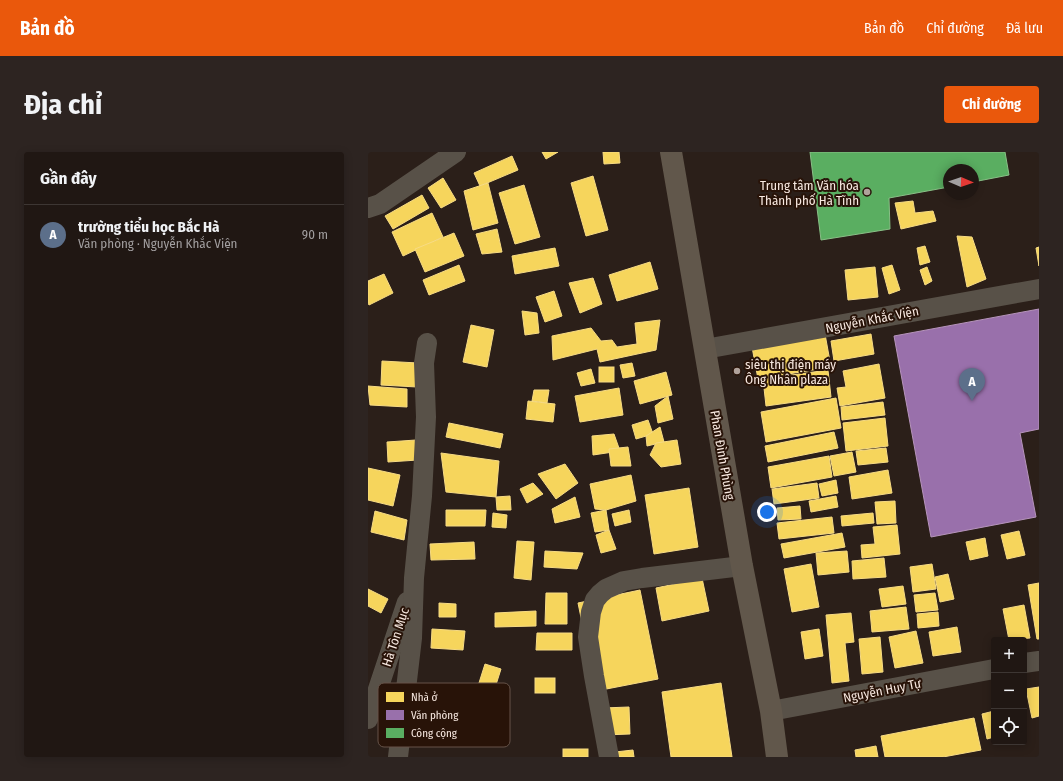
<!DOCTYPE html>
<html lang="vi">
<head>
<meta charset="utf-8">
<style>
  :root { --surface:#201713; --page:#2d2421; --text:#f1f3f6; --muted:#a29fa0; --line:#3d3633; --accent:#ea580c }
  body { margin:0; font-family:"Fira Sans Condensed",sans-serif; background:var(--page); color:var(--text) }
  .controls { position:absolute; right:12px; bottom:12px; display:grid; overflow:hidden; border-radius:4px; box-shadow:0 2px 10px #0003 }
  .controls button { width:36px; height:36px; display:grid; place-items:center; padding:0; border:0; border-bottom:1px solid var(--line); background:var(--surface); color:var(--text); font:20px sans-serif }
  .compass { position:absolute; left:575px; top:12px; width:36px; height:36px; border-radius:50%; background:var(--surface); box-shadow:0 2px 10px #0003; rotate:92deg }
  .you { position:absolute; left:399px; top:360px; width:14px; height:14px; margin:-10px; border:3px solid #fff; border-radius:50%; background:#1a73e8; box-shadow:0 0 0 6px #1a73e833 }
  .badge { display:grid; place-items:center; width:26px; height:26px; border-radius:50%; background:var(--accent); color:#fff; font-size:13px; font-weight:700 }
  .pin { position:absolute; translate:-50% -33px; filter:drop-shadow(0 1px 2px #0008) }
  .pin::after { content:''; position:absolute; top:21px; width:14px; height:12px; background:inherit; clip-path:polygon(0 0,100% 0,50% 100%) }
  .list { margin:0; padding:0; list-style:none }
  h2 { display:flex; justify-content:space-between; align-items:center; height:52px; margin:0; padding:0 16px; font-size:17px }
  h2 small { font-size:13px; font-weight:400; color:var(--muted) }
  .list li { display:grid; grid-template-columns:26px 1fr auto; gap:12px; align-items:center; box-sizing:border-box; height:60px; padding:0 16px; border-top:1px solid var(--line) }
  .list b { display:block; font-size:15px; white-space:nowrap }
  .list p { margin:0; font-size:13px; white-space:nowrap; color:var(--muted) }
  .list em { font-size:13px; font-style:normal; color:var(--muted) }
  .icon { flex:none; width:22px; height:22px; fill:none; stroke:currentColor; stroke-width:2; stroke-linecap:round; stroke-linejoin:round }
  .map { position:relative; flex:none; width:671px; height:605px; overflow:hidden; border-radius:4px }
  header { display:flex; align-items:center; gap:24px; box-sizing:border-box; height:56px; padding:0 20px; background:var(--accent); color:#fff }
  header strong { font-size:19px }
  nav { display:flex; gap:22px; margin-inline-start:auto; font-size:14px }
  .intro { display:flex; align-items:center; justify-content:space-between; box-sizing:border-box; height:96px; padding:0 24px }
  h1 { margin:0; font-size:28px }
  .button { padding:10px 18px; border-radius:4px; background:var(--accent); color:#fff; font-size:14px; font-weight:700 }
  main { display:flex; gap:24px; padding:0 24px }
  aside { flex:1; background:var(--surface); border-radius:4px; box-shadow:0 2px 10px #0003 }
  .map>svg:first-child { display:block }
  .homes { fill:#f6d55c; stroke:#f7db84 }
  .offices { fill:#9970ab; stroke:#b694bb }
  .public { fill:#5aae61; stroke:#89c087 }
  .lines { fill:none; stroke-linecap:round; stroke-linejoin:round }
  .minor { stroke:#585148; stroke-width:20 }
  .major { stroke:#61574b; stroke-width:22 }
  .poi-dot { fill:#b0a29b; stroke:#281308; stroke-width:1.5 }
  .labels { text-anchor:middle; stroke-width:4; stroke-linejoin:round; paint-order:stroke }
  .poi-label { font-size:13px; fill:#f8e9e1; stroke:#281308; text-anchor:end }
  .street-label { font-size:13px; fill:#f8e9e1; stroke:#281308 }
  .key { fill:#281308; stroke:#665349; stroke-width:1 }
  .key-label { font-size:11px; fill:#f8e9e1 }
</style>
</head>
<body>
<header>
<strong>Bản đồ</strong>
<nav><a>Bản đồ</a><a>Chỉ đường</a><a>Đã lưu</a></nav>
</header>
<div class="intro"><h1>Địa chỉ</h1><a class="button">Chỉ đường</a></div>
<main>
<aside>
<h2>Gần đây<small></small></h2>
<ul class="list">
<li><span class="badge" style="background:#5c6f8a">A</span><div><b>trường tiểu học Bắc Hà</b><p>Văn phòng · Nguyễn Khắc Viện</p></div><em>90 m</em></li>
</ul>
</aside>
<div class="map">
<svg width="671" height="605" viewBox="0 0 671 605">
  <rect width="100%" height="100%" fill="#2b1f19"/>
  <g class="homes">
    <path d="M174,0h16l-12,7z"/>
    <path d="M235,0h16l1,11 -16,1z"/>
    <path d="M144,4l6,14 -38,16 -6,-13z"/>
    <path d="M225,24l15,54 -22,6 -15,-53z"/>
    <path d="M75,26l13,22 -15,8 -13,-20z"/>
    <path d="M120,31l10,40 -25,7 -9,-39z"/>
    <path d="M156,33l16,52 -25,7 -16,-51z"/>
    <path d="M54,43l7,13 -36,21 -8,-13z"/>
    <path d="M545,49l2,12 18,-2 3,10 -35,8 -6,-26z"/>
    <path d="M64,61l11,24 -40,19 -11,-24z"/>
    <path d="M129,77l5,23 -20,2 -6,-20z"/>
    <path d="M86,81l10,23 -39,16 -10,-23z"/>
    <path d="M589,84l15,1 14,42 -19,8z"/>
    <path d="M557,94l5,16 -10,3 -3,-17z"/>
    <path d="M671,95v19l-3,-18z"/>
    <path d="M187,96l4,18 -44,8 -3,-18z"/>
    <path d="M282,110l8,27 -41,12 -8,-26z"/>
    <path d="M91,113l6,16 -36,14 -6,-15z"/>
    <path d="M524,113l8,25 -11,4 -7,-26z"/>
    <path d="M507,115l3,30 -30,3 -3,-30z"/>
    <path d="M559,115l5,14 -7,4 -5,-15z"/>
    <path d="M16,122l9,19 -24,12 -1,-2v-22z"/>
    <path d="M225,126l9,26 -22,9 -11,-30z"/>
    <path d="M186,139l8,25 -17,6 -9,-25z"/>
    <path d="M154,159l15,2 2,20 -14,2z"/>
    <path d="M292,168l-4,30 -56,12 -3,-13 -44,11 -1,-24 39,-8 10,13 11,-1 5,7 20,-3 -2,-21z"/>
    <path d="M103,173l23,5 -7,37 -24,-5z"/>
    <path d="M457,182l6,33 -73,12 -6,-32z"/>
    <path d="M503,182l3,20 -40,7 -3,-20z"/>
    <path d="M14,209l36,2 -1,24 -36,-2z"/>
    <path d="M264,211l3,13 -12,2 -3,-13z"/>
    <path d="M511,212l6,34 -45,8 -3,-18 9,-1 -3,-16z"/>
    <rect x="231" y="215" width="15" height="15"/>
    <path d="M223,217l4,14 -14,3 -4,-13z"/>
    <path d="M460,218l3,27 -65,9 -3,-27z"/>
    <path d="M298,220l6,23 -32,9 -6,-23z"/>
    <path d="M0,234l39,3v18l-37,-2z"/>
    <path d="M251,236l4,27 -43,7 -5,-26z"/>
    <path d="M166,238h15l-2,13 -15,-2z"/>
    <path d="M300,244l5,23 -15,4 -3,-17z"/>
    <path d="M468,246l5,30 -75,14 -5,-30z"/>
    <path d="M160,249l27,3 -2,18 -27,-3z"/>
    <path d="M515,250l2,13 -43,5 -1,-13z"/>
    <path d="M517,266l3,28 -42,5 -3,-28z"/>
    <path d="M280,268l5,14 -17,5 -4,-14z"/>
    <path d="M81,271l54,11 -3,14 -54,-11z"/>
    <path d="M292,275l4,15 -17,4 -1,-10z"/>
    <path d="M466,280l4,16 -70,14 -3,-16z"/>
    <path d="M246,282l6,17 -27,4 -1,-19z"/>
    <path d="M48,288l2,20 -30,2 -1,-20z"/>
    <path d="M309,288l4,24 -20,3 -11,-12 6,-12z"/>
    <path d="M260,295l3,19h-20l-2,-17z"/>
    <path d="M518,296l2,14 -30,3 -2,-14z"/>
    <path d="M484,300l4,20 -22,4 -4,-20z"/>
    <path d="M73,301l58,8 -3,36 -50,-5z"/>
    <path d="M461,304l3,21 -61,11 -3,-21z"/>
    <path d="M197,312l13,19 -22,16 -18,-25z"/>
    <path d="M0,316l32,7 -7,31 -25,-6z"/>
    <path d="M520,318l4,23 -40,6 -3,-22z"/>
    <path d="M263,323l5,26 -30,9 -11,-1 -5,-25z"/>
    <path d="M468,328l2,13 -16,3 -3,-12z"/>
    <path d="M165,331l10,11 -16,9 -7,-14z"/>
    <path d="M449,331l2,15 -45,6 -2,-15z"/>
    <path d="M321,336l9,59 -44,7 -9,-59z"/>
    <path d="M142,344l1,14h-14l-1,-13z"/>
    <path d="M468,344l2,11 -27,5 -2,-11z"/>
    <path d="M207,345l5,20 -25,6 -3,-14z"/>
    <path d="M527,349l1,22 -19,1 -2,-22z"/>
    <path d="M432,354l1,13 -23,1 -1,-12z"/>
    <path d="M78,358h40l-1,16h-39z"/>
    <path d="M238,358l3,20 -14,2 -4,-19z"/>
    <path d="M261,358l2,12 -16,4 -3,-12z"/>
    <path d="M7,359l32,9 -3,20 -33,-8z"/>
    <path d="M125,361l14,2 -1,13 -14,-1z"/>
    <path d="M505,361l1,10 -32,3 -1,-10z"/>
    <path d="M464,365l2,16 -55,6 -2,-16z"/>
    <path d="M529,373l3,29 -38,4 -1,-13 14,-1 -2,-17z"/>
    <path d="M241,378l7,19 -15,4 -5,-18z"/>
    <path d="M651,379l6,24 -18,4 -6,-24z"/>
    <path d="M474,381l3,14 -61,11 -3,-14z"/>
    <path d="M617,386l3,18 -18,4 -4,-18z"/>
    <path d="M149,389l17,1 -3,38 -17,-2z"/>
    <path d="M106,390l1,17 -44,1 -1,-16z"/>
    <path d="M177,399l38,2 -6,16 -33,-2z"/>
    <path d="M479,399l2,21 -31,3 -2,-22z"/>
    <path d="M516,406l2,19 -33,2 -1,-18z"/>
    <path d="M443,412l8,43 -27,5 -8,-43z"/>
    <path d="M564,412l4,25 -23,3 -3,-25z"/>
    <path d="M580,422l6,25 -14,3 -5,-25z"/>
    <path d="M334,426l7,33 -47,10 -6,-33z"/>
    <path d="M671,431v56h-2l-9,-54z"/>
    <path d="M535,434l3,18 -24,3 -3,-18z"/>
    <path d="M0,437l20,10 -7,14 -13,-7z"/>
    <path d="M272,438l18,89 -62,12 -18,-88z"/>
    <path d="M178,441h21v31h-22z"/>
    <path d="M567,441l3,17 -22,2 -2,-17z"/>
    <path d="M71,451l17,1v13h-17z"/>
    <path d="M656,453l6,33 -21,2 -6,-31z"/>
    <path d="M538,455l3,22 -37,3 -2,-21z"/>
    <path d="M168,459v15l-41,1v-14z"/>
    <path d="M570,460l1,14 -21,2 -1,-14z"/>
    <path d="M483,461l3,29 -9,1 4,38 -17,2 -6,-68z"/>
    <path d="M589,475l4,25 -28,4 -4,-24z"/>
    <path d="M64,477l33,2 -2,19 -32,-2z"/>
    <path d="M451,477l4,27 -18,3 -4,-27z"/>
    <path d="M548,479l7,32 -28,5 -6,-31z"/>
    <path d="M169,481h35v17h-36z"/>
    <path d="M512,485l3,35 -21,2 -3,-35z"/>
    <path d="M117,512l16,5 -7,22 -16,-5z"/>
    <rect x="167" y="526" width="20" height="15"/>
    <path d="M353,531l11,74h-61l-9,-65z"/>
    <path d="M671,535v29l-7,2 -6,-29z"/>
    <path d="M261,555l1,27 -26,1 -1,-27z"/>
    <path d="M626,559v26l-7,2 -5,-25z"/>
    <path d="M606,566l7,32 -38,7h-58l-4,-21z"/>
    <path d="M508,594l2,11h-22l-1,-7z"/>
    <rect x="195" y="597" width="25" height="8"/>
    <path d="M265,598l1,7h-28v-4z"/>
  </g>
  <path class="offices" d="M671,157v120l-19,4 16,84 -105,20 -37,-201z"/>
  <path class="public" d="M442,0h195l4,23 -36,7v-12h-24v17l-60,11 1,31 -69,11z"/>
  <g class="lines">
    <g class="minor">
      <path d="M0,56l12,-4 76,-52"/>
      <path d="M337,197l334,-60"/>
      <path d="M656,511l15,-2"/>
      <path d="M403,559l223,-42"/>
      <path d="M0,567l39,-117"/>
      <path d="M30,605l14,-119 2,-60 8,-82 4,-79 -2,-54 3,-20"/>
      <path d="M241,605l-15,-81 -6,-39 3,-25 4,-12 5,-6 6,-5 18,-8 18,-3 100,-12"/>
    </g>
    <path class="major" d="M303,0l71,414 29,145 6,46"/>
  </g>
  <g class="poi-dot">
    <circle cx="499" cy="40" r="4"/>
    <circle cx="369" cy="219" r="4"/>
  </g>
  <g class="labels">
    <g class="poi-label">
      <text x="491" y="38">Trung tâm Văn hóa<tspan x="491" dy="15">Thành phố Hà Tĩnh</tspan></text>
      <text x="377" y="217" text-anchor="start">siêu thị điện máy<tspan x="377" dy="15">Ông Nhân plaza</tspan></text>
    </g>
    <g class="street-label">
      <text transform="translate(504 167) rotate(-11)" y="5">Nguyễn Khắc Viện</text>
      <text transform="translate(355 303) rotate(80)" y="5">Phan Đình Phùng</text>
      <text transform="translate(27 485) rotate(-72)" y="5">Hà Tôn Mục</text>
      <text transform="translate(514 538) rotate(-11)" y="5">Nguyễn Huy Tự</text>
    </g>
  </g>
  <rect x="10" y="531" width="132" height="64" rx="6" class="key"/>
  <rect x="18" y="540" width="18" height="10" fill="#f6d55c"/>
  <rect x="18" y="558" width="18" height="10" fill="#9970ab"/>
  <rect x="18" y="576" width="18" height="10" fill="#5aae61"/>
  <g class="key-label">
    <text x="43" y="549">Nhà ở</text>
    <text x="43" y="567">Văn phòng</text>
    <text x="43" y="585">Công cộng</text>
  </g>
</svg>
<div class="controls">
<button>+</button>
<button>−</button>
<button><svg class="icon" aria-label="locate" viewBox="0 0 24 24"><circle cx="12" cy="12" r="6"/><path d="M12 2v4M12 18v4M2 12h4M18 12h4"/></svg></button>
</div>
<svg class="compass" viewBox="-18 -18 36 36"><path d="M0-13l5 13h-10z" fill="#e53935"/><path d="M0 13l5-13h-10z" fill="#a29fa0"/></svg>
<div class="you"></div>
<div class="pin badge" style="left:604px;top:249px;background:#5c6f8a">A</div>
</div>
</main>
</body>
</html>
